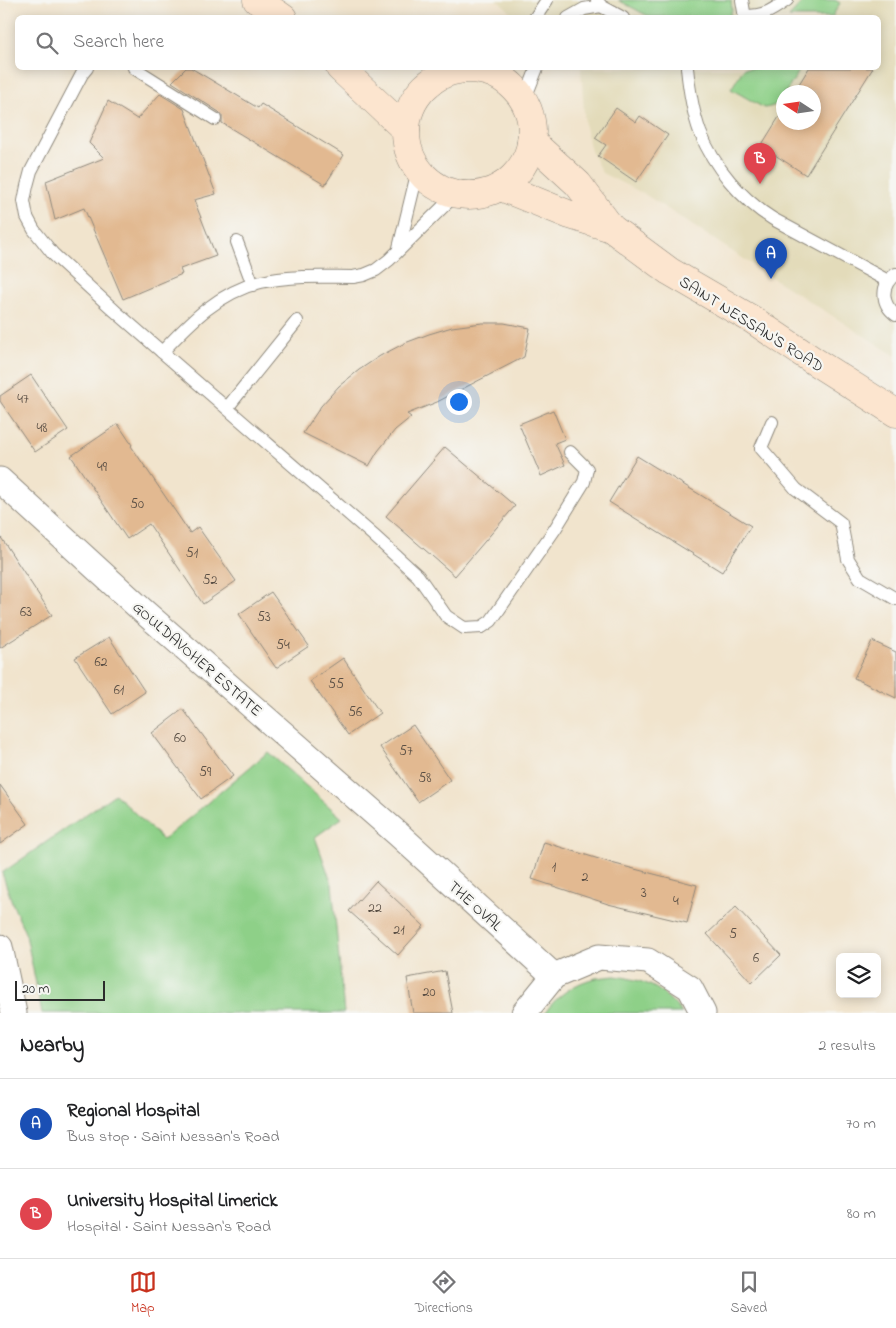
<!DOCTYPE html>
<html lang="en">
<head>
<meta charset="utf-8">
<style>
  :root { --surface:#fff; --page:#f6f6f6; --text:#202124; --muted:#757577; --line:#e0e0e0; --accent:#c8321e }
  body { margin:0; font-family:"Indie Flower",sans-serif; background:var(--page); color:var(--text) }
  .controls { position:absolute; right:15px; bottom:15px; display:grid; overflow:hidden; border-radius:8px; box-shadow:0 2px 12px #0003 }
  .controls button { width:45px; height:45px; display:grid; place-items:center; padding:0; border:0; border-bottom:1px solid var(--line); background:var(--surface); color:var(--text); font:25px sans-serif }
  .compass { position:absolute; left:776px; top:85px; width:45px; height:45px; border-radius:50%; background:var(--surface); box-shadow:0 2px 12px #0003; rotate:282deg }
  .scale { position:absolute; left:15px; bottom:12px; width:90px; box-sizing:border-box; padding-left:5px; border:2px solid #2b2b2b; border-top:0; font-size:14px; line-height:18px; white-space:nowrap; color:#2b2b2b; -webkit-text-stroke:4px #f6f6f2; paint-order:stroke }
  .you { position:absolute; left:458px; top:401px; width:18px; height:18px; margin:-12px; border:4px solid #fff; border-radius:50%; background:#1a73e8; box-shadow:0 0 0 8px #1a73e833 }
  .badge { display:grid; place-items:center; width:32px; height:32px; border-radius:50%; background:var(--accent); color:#fff; font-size:16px; font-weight:700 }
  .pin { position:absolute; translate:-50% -41px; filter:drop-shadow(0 1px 2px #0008) }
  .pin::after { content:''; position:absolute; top:26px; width:18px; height:15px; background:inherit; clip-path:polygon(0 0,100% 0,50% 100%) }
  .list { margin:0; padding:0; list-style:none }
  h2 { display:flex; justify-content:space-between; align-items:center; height:65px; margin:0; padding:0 20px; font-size:21px }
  h2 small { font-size:16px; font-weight:400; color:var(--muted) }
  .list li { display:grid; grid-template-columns:32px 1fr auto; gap:15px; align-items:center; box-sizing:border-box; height:90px; padding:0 20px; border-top:1px solid var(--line) }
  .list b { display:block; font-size:19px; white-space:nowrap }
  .list p { margin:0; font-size:16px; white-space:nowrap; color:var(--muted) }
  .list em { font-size:16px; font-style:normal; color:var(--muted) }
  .icon { flex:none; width:28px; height:28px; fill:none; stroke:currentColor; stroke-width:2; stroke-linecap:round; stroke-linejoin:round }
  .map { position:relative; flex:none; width:896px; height:1013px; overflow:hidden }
  .search { position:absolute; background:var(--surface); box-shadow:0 2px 12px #0003; left:15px; right:15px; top:15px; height:55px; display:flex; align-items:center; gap:12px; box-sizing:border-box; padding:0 18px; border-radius:8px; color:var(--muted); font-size:19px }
  .sheet { height:245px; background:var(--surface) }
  nav { display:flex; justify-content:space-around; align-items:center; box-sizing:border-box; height:70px; border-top:1px solid var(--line); background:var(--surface); font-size:14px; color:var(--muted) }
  nav a { display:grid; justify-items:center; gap:2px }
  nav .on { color:var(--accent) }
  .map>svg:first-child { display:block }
  .built { fill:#e3dbba; fill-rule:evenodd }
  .green { fill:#8ed088; stroke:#5c7e5a }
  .building { fill:#e2b991 }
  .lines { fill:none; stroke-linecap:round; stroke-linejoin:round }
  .lane-casing { stroke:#8e887c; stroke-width:14 }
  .street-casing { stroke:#8e887c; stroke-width:27 }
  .secondary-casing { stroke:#8e887c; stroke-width:29 }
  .lane { stroke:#fff; stroke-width:12 }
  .street { stroke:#fff; stroke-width:25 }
  .secondary { stroke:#fce5cf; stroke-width:28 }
  .labels { text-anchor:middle; stroke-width:4.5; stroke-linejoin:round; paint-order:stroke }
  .number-label { font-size:14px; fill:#594e44 }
  .street-label { font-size:16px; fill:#2b2b2b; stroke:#f6f6f2 }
</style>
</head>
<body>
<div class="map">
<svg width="896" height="1013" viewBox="0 0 896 1013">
  <rect width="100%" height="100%" fill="#f6f6f2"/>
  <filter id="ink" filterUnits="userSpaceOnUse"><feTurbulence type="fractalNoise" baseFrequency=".02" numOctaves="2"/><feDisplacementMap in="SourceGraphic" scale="10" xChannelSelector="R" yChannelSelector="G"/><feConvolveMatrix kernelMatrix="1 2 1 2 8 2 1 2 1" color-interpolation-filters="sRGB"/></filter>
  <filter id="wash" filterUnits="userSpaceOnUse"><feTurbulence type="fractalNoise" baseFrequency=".0096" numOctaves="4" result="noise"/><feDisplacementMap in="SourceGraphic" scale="20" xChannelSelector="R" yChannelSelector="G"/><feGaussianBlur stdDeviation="1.12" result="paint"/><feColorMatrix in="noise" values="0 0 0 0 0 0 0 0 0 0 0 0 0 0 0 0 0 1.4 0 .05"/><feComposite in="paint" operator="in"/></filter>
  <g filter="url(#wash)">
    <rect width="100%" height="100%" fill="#f1e4cd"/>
    <path class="built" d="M494,0h402v356l-117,-74 -133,-87 -44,-22 -11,-22 -6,-24 -4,-59h297v-50h-361l-18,-17zM784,92h30v30h-30z"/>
    <g class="green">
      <path d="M618,0h113l1,10 -3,7h-79z"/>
      <path d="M805,0h30l5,3 -8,14h-43z"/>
      <path d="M744,68h57l-15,24h-2c0,11 -11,15 -20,16l-33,-19z"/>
      <path d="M268,752l74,66 -27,19 17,47 12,129h-302l-16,-78 -13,-30 -11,-32 113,-79 48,46z"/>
      <path d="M615,976c33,5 46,11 67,37h-137c11,-17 31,-31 51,-35 6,-1 13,-1 19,-2z"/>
    </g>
    <g id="blocks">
      <g class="building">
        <path d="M186,68h5l67,40 3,-4 83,51 -19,30 -103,-62v-7l-3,-4 -47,-30z"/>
        <path d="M809,68h64l-67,107 -45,-29 23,-37v13h30v-30h-20z"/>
        <path d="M160,94l24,15 32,85 -22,6 22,56 -36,13 2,5 -59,25 -39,-91 -29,12 -9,-39 58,-23 -15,-15 19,-42 29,18z"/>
        <path d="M616,108l20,14 4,-6 28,19 -32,47 -38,-26 8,-11 -11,-7z"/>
        <path d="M482,323h22l26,5 -6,29 -87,45 -30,12 4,3 -16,13 -17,21 -9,15 -66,-33 18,-27 18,-20 20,-16 21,-14 25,-13 24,-9 23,-7z"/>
        <path d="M31,375l37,55 -33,22 -35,-51v-5z"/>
        <path d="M553,410l12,29 -10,4 10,22 -24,11 -22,-52z"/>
        <path d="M118,424l14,21 -1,1 59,87 8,-6 38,54 -33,23 -54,-80 -22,15 -56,-83z"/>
        <path d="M445,447l70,59 -60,70 -69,-60z"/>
        <path d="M637,456l114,70 -29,46 -113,-70z"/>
        <path d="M0,536l52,79 -52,33z"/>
        <path d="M271,592l38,54 -33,22 -37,-54z"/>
        <path d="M109,637l36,55 -33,22 -37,-56z"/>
        <path d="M872,641l24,11v46l-42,-20z"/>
        <path d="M343,658l37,55 -32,22 -38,-54z"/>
        <path d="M183,709l50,67 -32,23 -49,-66z"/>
        <path d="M413,725l37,55 -32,22 -38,-55z"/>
        <path d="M0,785l28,39 -28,20z"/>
        <path d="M544,842l71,22 82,21 -10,38 -79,-19 -76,-25z"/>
        <path d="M376,881l48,45 -26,29 -49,-44z"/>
        <path d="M736,907l45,48 -29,28 -45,-49z"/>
        <path d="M445,971l8,42h-40l-6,-35z"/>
      </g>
    </g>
  </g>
  <g filter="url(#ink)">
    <use href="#blocks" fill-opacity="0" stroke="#8e887c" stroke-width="1"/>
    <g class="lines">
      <g class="lane-casing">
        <g id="lane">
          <path d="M597,0l4,6 22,12"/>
          <path d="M742,0l3,18"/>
          <path d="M745,16c20,0 26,-5 42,-16"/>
          <path d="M535,18l12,-18"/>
          <path d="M568,18l16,-9 17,-3"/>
          <path d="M87,68l-5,6 -51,97 -4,15 -3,15 3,16 7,13 19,24 62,57 47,41 211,183 45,41 28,40 18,12 18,-1 9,-6 64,-92 29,-47 3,-13 -17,-17"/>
          <path d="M134,68l81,51"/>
          <path d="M687,68c2,19 6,45 13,64 14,35 41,67 73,87l115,62"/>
          <path d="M481,70l2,-2"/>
          <path d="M524,101l13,-33"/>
          <path d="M237,242l16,43"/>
          <path d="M399,248l19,-78"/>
          <path d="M896,274c-16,11 -15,30 0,41"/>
          <path d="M162,352c28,-30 57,-60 99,-70 29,-7 63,-5 92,-5l11,-2 12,-5 13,-10 67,-66"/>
          <path d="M227,408l70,-87"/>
          <path d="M772,422l-11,26 35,41 45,34 7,36 12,19 36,21"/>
        </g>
      </g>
      <g class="street-casing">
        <g id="street">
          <path d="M0,480l143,131 255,223 156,142"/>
          <path d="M0,947l14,66"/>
          <path d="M524,1013l30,-37 45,-19 49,4 42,27 13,25"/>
        </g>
      </g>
      <g class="secondary-casing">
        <g id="secondary">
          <path d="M257,0l26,18"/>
          <path d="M340,68l66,62"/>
          <circle cx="469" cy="132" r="63"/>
          <path d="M531,141l47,43 33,44 58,43 84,49 61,41 82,52"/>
          <path d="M501,187l69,28 41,13"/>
        </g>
      </g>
      <use href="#lane" class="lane"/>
      <use href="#street" class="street"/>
      <use href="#secondary" class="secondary"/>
    </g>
  </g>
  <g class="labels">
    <g class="number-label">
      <text x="23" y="403">47</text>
      <text x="42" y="432">48</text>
      <text x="102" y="471">49</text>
      <text x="137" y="508">50</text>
      <text x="192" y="557">51</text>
      <text x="210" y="584">52</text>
      <text x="26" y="616">63</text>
      <text x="264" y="621">53</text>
      <text x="283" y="649">54</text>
      <text x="101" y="666">62</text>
      <text x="336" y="688">55</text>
      <text x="119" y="694">61</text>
      <text x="355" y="716">56</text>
      <text x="180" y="742">60</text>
      <text x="406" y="755">57</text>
      <text x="205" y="776">59</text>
      <text x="425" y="782">58</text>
      <text x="554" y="871">1</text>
      <text x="585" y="881">2</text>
      <text x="644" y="897">3</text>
      <text x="676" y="905">4</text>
      <text x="375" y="912">22</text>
      <text x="399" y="934">21</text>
      <text x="733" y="938">5</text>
      <text x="756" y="962">6</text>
      <text x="429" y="996">20</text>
    </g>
    <g class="street-label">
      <text transform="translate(752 323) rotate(32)" y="6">SAINT NESSAN'S ROAD</text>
      <text transform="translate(198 658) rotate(41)" y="6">GOULDAVOHER ESTATE</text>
      <text transform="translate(476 905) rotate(42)" y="6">THE OVAL</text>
    </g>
  </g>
</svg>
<div class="controls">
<button><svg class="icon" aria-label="layers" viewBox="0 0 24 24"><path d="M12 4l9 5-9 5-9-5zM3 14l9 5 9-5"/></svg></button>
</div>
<svg class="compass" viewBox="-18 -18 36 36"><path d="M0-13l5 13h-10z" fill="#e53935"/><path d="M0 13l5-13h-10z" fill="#757577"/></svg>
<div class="scale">20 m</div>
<div class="you"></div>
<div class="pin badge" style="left:771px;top:279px;background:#1a4fb4">A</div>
<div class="pin badge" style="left:760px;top:184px;background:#e0444e">B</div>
<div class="search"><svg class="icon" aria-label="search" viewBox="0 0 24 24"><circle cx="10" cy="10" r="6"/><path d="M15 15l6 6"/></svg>Search here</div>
</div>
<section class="sheet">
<h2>Nearby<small>2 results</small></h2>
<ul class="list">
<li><span class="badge" style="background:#1a4fb4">A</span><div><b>Regional Hospital</b><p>Bus stop · Saint Nessan's Road</p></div><em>70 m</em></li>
<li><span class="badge" style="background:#e0444e">B</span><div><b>University Hospital Limerick</b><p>Hospital · Saint Nessan's Road</p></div><em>80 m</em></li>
</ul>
</section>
<nav>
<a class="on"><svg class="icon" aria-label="map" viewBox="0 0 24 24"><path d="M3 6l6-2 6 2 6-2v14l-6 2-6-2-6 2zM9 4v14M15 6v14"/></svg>Map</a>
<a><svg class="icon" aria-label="directions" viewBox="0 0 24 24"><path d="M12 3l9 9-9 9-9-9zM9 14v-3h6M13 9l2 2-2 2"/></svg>Directions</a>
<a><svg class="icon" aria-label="saved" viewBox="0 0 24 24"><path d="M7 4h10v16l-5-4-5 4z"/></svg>Saved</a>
</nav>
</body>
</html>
